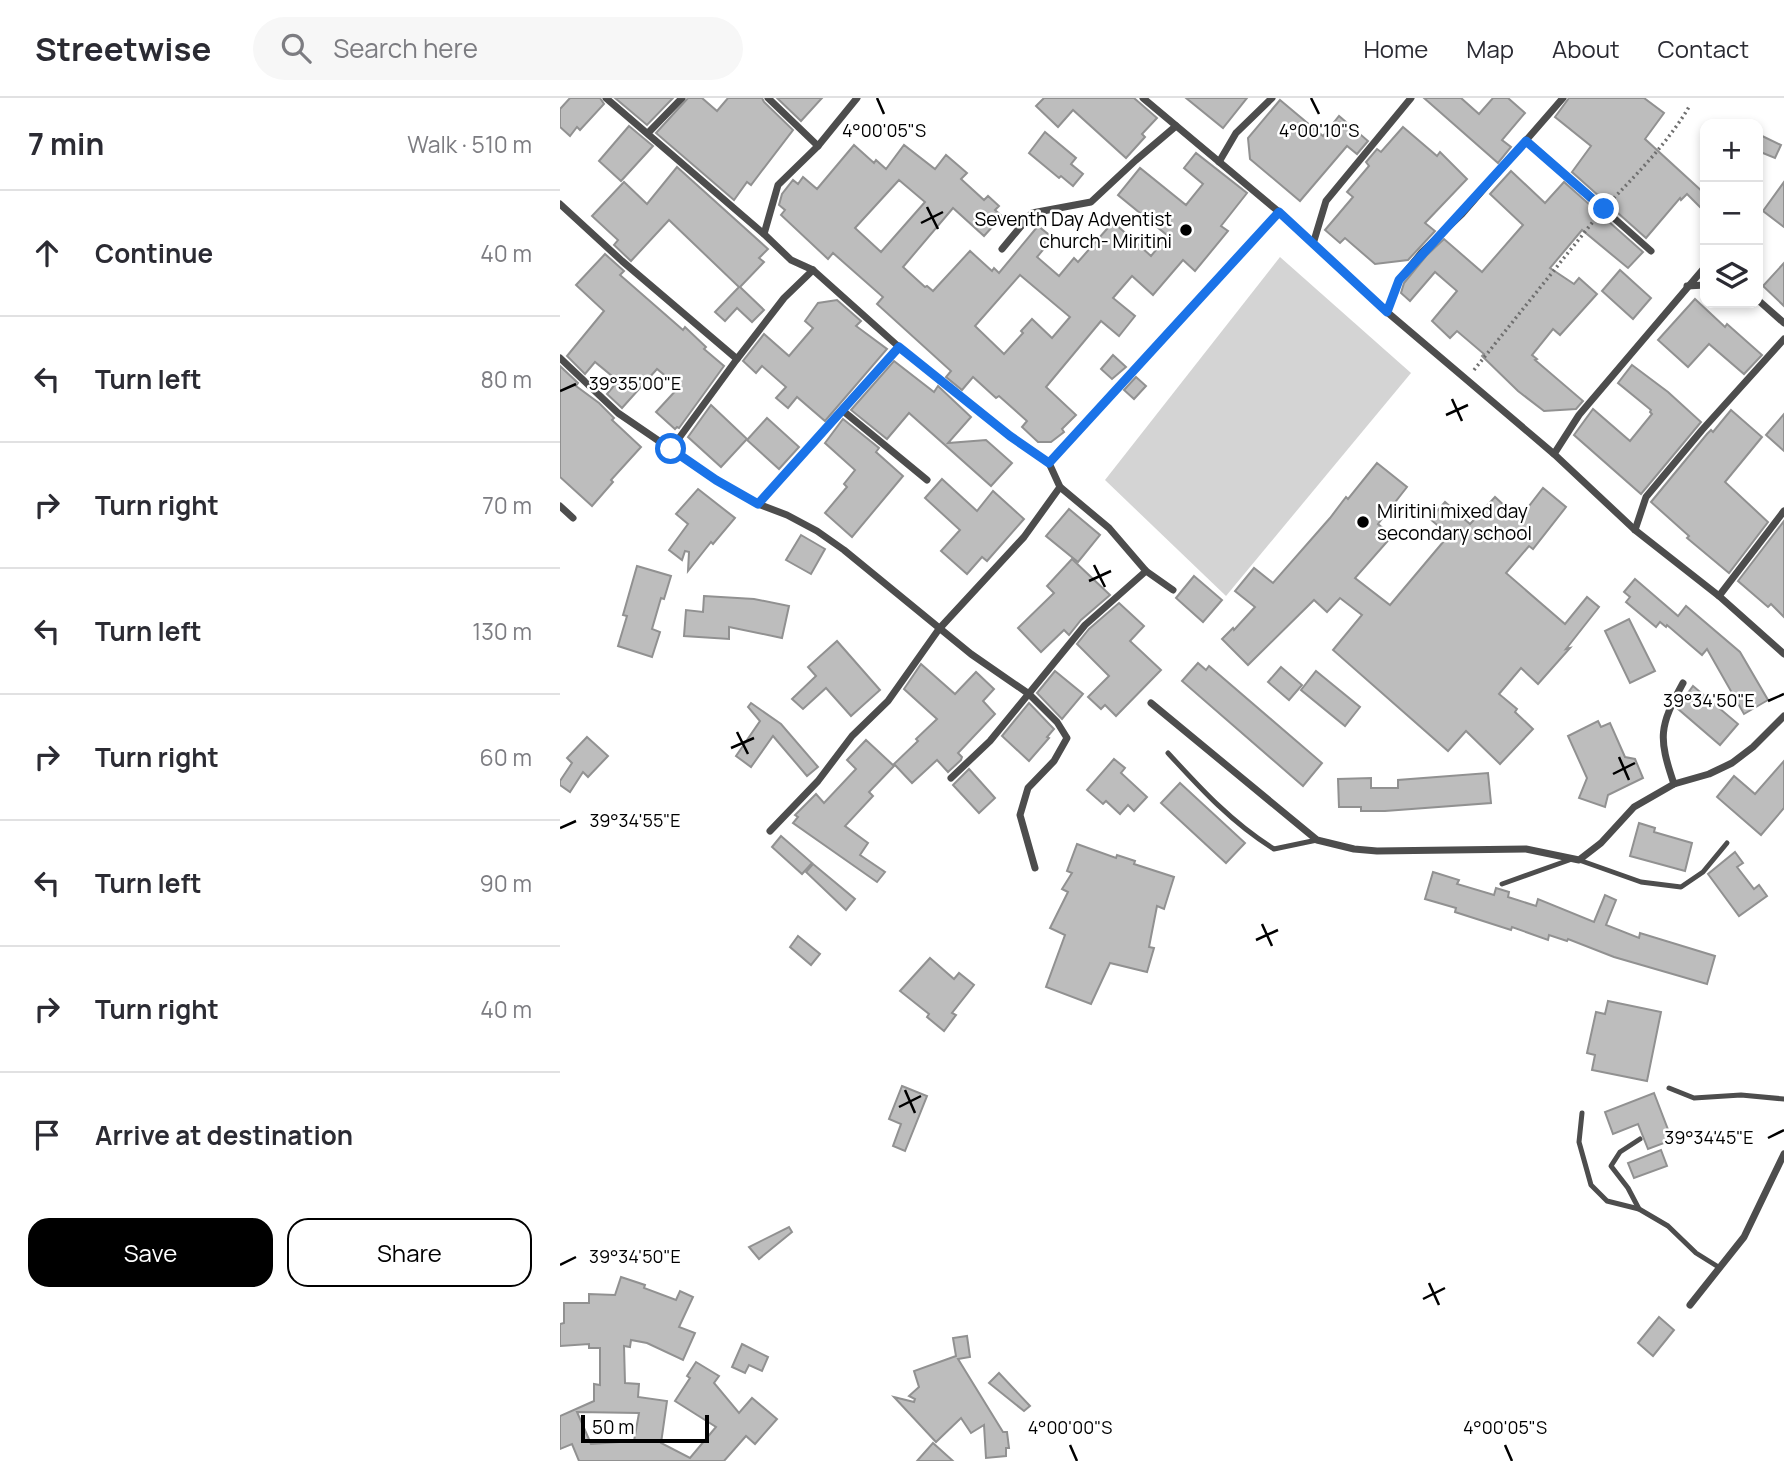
<!DOCTYPE html>
<html lang="en">
<head>
<meta charset="utf-8">
<style>
  :root { --surface:#fff; --page:#f7f7f7; --text:#2b2b33; --muted:#7c7c81; --line:#e1e1e2; --accent:#000 }
  body { margin:0; font-family:Manrope,sans-serif; background:var(--page); color:var(--text) }
  .controls { position:absolute; right:21px; top:21px; display:grid; overflow:hidden; border-radius:14px; box-shadow:0 4px 10px #0003 }
  .controls button { width:63px; height:63px; display:grid; place-items:center; padding:0; border:0; border-bottom:2px solid var(--line); background:var(--surface); color:var(--text); font:35px sans-serif }
  .scale { position:absolute; left:21px; bottom:18px; width:128px; box-sizing:border-box; padding-left:7px; border:4px solid #000; border-top:0; font-size:19px; line-height:24px; white-space:nowrap; color:#000; -webkit-text-stroke:5px #fff; paint-order:stroke }
  .stop { position:absolute; width:21px; height:21px; margin:-16px; border:5px solid #1a73e8; border-radius:50%; background:#fff }
  .stop.end { background:#1a73e8; border-color:#fff; box-shadow:0 2px 7px #0008 }
  .list { margin:0; padding:0; list-style:none }
  h2 { display:flex; justify-content:space-between; align-items:center; height:91px; margin:0; padding:0 28px; font-size:30px }
  h2 small { font-size:23px; font-weight:400; color:var(--muted) }
  .list li { display:grid; grid-template-columns:46px 1fr auto; gap:21px; align-items:center; box-sizing:border-box; height:126px; padding:0 28px; border-top:2px solid var(--line) }
  .list b { display:block; font-size:26px; white-space:nowrap }
  .list em { font-size:23px; font-style:normal; color:var(--muted) }
  .actions { display:flex; gap:14px; padding:21px 28px }
  .actions a { flex:1; padding:16px 0; border:2px solid var(--accent); border-radius:21px; text-align:center; font-size:24px; color:var(--accent) }
  .actions .main { background:var(--accent); color:#fff }
  .icon { flex:none; width:38px; height:38px; fill:none; stroke:currentColor; stroke-width:2; stroke-linecap:round; stroke-linejoin:round }
  .map { position:relative; flex:none; width:1224px; height:1363px; overflow:hidden }
  header { display:flex; align-items:center; gap:42px; box-sizing:border-box; height:98px; padding:0 35px; background:var(--surface); border-bottom:2px solid var(--line) }
  header strong { font-size:33px }
  nav { display:flex; gap:38px; margin-inline-start:auto; font-size:24px }
  .search { width:490px; height:63px; background:var(--page); display:flex; align-items:center; gap:18px; box-sizing:border-box; padding:0 24px; border-radius:38px; color:var(--muted); font-size:26px }
  main { display:flex }
  aside { flex:1; background:var(--surface) }
  .map>svg:first-child { display:block }
  .green { fill:#d4d4d4 }
  .building { fill:#bdbdbd; stroke:#919191; stroke-width:2; fill-rule:evenodd }
  .lines { fill:none; stroke-linecap:round; stroke-linejoin:round }
  .path { stroke:#6f6f6f; stroke-width:3.5; stroke-dasharray:2 3.5; stroke-linecap:butt }
  .service { stroke:#4d4d4d; stroke-width:5 }
  .minor { stroke:#4d4d4d; stroke-width:7 }
  .route { stroke:#1a73e8; stroke-width:9 }
  .ticks { fill:none; stroke:#000; stroke-width:2.5 }
  .poi-dot { fill:#000; stroke:#fff; stroke-width:2.5 }
  .labels { text-anchor:middle; stroke-width:5; stroke-linejoin:round; paint-order:stroke }
  .poi-label { font-size:19px; fill:#000; stroke:#fff; text-anchor:end }
  .ticks-label { font-size:18px; text-anchor:middle; fill:#000; stroke:#fff; stroke-width:5; stroke-linejoin:round; paint-order:stroke }
</style>
</head>
<body>
<header>
<strong>Streetwise</strong>
<div class="search"><svg class="icon" aria-label="search" viewBox="0 0 24 24"><circle cx="10" cy="10" r="6"/><path d="M15 15l6 6"/></svg>Search here</div>
<nav><a>Home</a><a>Map</a><a>About</a><a>Contact</a></nav>
</header>
<main>
<aside>
<h2>7 min<small>Walk · 510 m</small></h2>
<ul class="list">
<li><svg class="icon" aria-label="ahead" viewBox="0 0 24 24"><path d="M12 20V5M6 11l6-6 6 6"/></svg><div><b>Continue</b></div><em>40 m</em></li>
<li><svg class="icon" aria-label="left" viewBox="0 0 24 24"><path d="M17 20v-9H6M10 6l-5 5 5 5"/></svg><div><b>Turn left</b></div><em>80 m</em></li>
<li><svg class="icon" aria-label="right" viewBox="0 0 24 24"><path d="M7 20v-9h11M14 6l5 5-5 5"/></svg><div><b>Turn right</b></div><em>70 m</em></li>
<li><svg class="icon" aria-label="left" viewBox="0 0 24 24"><path d="M17 20v-9H6M10 6l-5 5 5 5"/></svg><div><b>Turn left</b></div><em>130 m</em></li>
<li><svg class="icon" aria-label="right" viewBox="0 0 24 24"><path d="M7 20v-9h11M14 6l5 5-5 5"/></svg><div><b>Turn right</b></div><em>60 m</em></li>
<li><svg class="icon" aria-label="left" viewBox="0 0 24 24"><path d="M17 20v-9H6M10 6l-5 5 5 5"/></svg><div><b>Turn left</b></div><em>90 m</em></li>
<li><svg class="icon" aria-label="right" viewBox="0 0 24 24"><path d="M7 20v-9h11M14 6l5 5-5 5"/></svg><div><b>Turn right</b></div><em>40 m</em></li>
<li><svg class="icon" aria-label="arrive" viewBox="0 0 24 24"><path d="M6 21V4h12l-3 4 3 4H6"/></svg><div><b>Arrive at destination</b></div></li>
</ul>
<div class="actions"><a class="main">Save</a><a>Share</a></div>
</aside>
<div class="map">
<svg width="1224" height="1363" viewBox="0 0 1224 1363">
  <rect width="100%" height="100%" fill="#fff"/>
  <path class="green" d="M720,159l131,116 -185,223 -121,-116z"/>
  <g class="building">
    <path d="M10,0h30l4,6 -24,26 -3,-3 -7,9 -10,-9v-18z"/>
    <path d="M55,0h58l-26,27z"/>
    <path d="M128,0h14l15,13 11,-13h34l2,4 29,28 -42,55 -4,-3 -13,18 -78,-67z"/>
    <path d="M217,0h45l-21,23z"/>
    <path d="M484,0h90l23,20 -15,16 3,3 -19,21 -53,-48 -15,17 -22,-21z"/>
    <path d="M626,0h61l-24,30z"/>
    <path d="M864,0h37l18,16 14,-16h15l17,15 -23,27 9,7 -13,16z"/>
    <path d="M1009,0h75l20,15 -19,26 60,55v18l-18,-18 -6,6 -1,-2 -34,40 -74,-66 19,-26 -36,-29z"/>
    <path d="M720,2l43,36 16,-20 29,25 -11,13 -10,-8 -47,55 -50,-42 -2,-21z"/>
    <path d="M69,28l24,20 -32,35 -22,-20z"/>
    <path d="M843,29l34,29 3,-4 27,27 -42,44 10,8 -27,29 -33,4 -30,-26 -5,5 -15,-13 28,-33 -6,-5 22,-26 -3,-4 11,-13 4,3z"/>
    <path d="M485,34l31,26 -5,6 12,10 -10,12 -12,-10 -2,2 -30,-25z"/>
    <path d="M1198,36l23,11 -6,13 -17,-7z"/>
    <path d="M294,47l20,18 2,-3 10,9 18,-24 31,24 11,-14 21,18 -6,6 23,21 4,-4 11,10 -4,4 7,6 -18,20 -31,-28 -50,59 22,20 2,-1 6,5 37,-40 22,20 2,-3 5,5 39,-47 15,12 -16,19 22,19 15,-18 4,4 35,-40 38,34 17,-20 -50,-41 22,-27 46,37 17,-21 -19,-16 12,-15 51,40 -26,33 7,5 -33,40 -12,-11 -30,35 -21,-19 -19,22 22,18 -16,20 -18,-15 -55,66 30,28 -14,14 2,3 -13,10h-13l-16,-15 5,-6 -28,-25 -3,2 -23,-21 -11,13 -16,-13 5,-6 -74,-67 6,-7 -50,-44 -5,6 -47,-44 4,-5 -6,-5 3,-11 11,-14 5,4 5,-7 14,12zM339,82l26,22 -44,50 -26,-24zM460,177l50,42 -18,21 -20,-19 -11,12 2,2 -19,21 -29,-28z"/>
    <path d="M117,69l91,82 -9,9 5,4 -24,25 24,23 -12,12 -15,-14 -12,13 -10,-9 24,-25 -70,-67 -38,41 -17,-16 4,-5 -26,-24 32,-34 23,22z"/>
    <path d="M951,73l34,32 19,-21 79,70 -15,16 -46,-38 -32,38 24,16 5,-6 18,16 -37,41 -7,-6 -21,26 5,4 -2,1 48,41 -7,8 -32,2 -26,-20 -36,-35 2,-2 -27,-23 -7,7 -18,-17 25,-30 -22,-19 -25,29 -9,-8 3,-10 22,-27 18,-17 38,33 41,-47 -33,-31z"/>
    <path d="M1224,84v45l-21,-16z"/>
    <path d="M45,156l19,17 -4,4 63,55 2,-3 21,20 -2,2 20,17 -45,62 -2,-1 -2,2 -19,-17 23,-25 -22,-18 -35,39 -15,-14 11,-13 -23,-19 -10,12 -18,-18 37,-45 -28,-26z"/>
    <path d="M1224,165v43l-21,-20z"/>
    <path d="M1060,172l31,28 -18,21 -31,-28z"/>
    <path d="M1135,201l30,28 2,-3 35,31 -18,19 -35,-30 -21,23 -30,-27z"/>
    <path d="M277,202l24,21 -5,5 31,23 -62,72 -28,-24 -9,11 -12,-10 10,-11 -24,-21 -6,7 -13,-12 21,-27 25,22 24,-28 -8,-7 13,-18z"/>
    <path d="M553,257l13,12 -14,12 -11,-10z"/>
    <path d="M334,263l40,31 4,-6 33,31 -23,26 38,-3 26,23 -21,23 -82,-73 -22,26 -36,-29z"/>
    <path d="M1072,267l36,27 33,30 -60,72 -67,-59 19,-26 37,32 22,-27 -2,-2 1,-2 -33,-27z"/>
    <path d="M0,268l18,17 -2,3 23,17 15,15 -2,2 29,27 -30,33 2,2 -21,24 -32,-29z"/>
    <path d="M576,279l10,9 -12,13 -10,-9z"/>
    <path d="M151,307l36,34 -26,28 -33,-30z"/>
    <path d="M1171,312l31,27 -37,45 43,40 -39,51 -42,-35 2,-2 -38,-34 56,-68 4,-4 2,2z"/>
    <path d="M1224,316v37l-18,-16z"/>
    <path d="M207,320l32,29 -20,22 -32,-29z"/>
    <path d="M283,321l36,29 -3,4 27,24 -51,61 -27,-24 22,-26 -3,-3 11,-14 -30,-27z"/>
    <path d="M817,365l30,24 -29,37 14,12 -37,42 35,27 59,-70 -19,-16 15,-17 25,22 25,-27 24,22 24,-31 23,19 -33,42 -4,-3 -23,27 59,51 22,-27 12,10 -33,42 4,-1 -32,36 -17,-16 -22,26 18,15 -2,3 18,17 -33,35 -34,-33 -18,20 -115,-101 29,-35 -22,-17 -13,14 -13,-12 -66,65 -26,-26 11,-11 1,2 21,-23 -20,-16 19,-23 19,15 57,-65 16,-21 2,2z"/>
    <path d="M382,381l35,32 16,-20 31,28 -37,42 -5,-4 -15,17 -26,-23 19,-21 -35,-32z"/>
    <path d="M138,391l37,29 -22,26 -2,-2 -23,29 1,-19 -4,-1 -3,9 -13,-10 19,-26 -12,-10z"/>
    <path d="M509,411l31,26 -22,27 -32,-26z"/>
    <path d="M1224,423v96l-13,-13 -3,3 -30,-26z"/>
    <path d="M241,437l24,14 -14,25 -25,-14z"/>
    <path d="M512,461l38,36 -29,25 -12,15 -5,-5 -23,22 -23,-24 36,-35 -7,-7z"/>
    <path d="M77,468l34,10 -7,23 -3,-1 -9,31 8,3 -8,25 -34,-11 9,-30 -4,-1z"/>
    <path d="M634,478l28,24 -19,22 -27,-24z"/>
    <path d="M1075,481l43,37 8,-10 54,46 28,48 -24,14 -37,-65 -5,6 -35,-30 -1,2 -6,-5 -4,5 -30,-25 4,-5 -6,-5z"/>
    <path d="M144,498l50,3 35,7 -7,32 -53,-11v12l-45,-3 2,-26 17,2z"/>
    <path d="M559,505l25,23 -14,15 31,29 -45,46 -11,-11 -4,4 -13,-12 21,-21 -32,-32 12,-15z"/>
    <path d="M1069,521l26,52 -25,12 -25,-52z"/>
    <path d="M277,543l43,49 -29,26 -25,-28 -23,21 -11,-10 24,-23 -8,-9z"/>
    <path d="M638,565l8,7 3,-4 113,97 -19,23 -121,-105z"/>
    <path d="M361,566l34,30 21,-22 18,17 -11,12 12,13 -37,39 4,4 -1,3 -13,12 -11,-12 -25,23 -18,-19 24,-23 -2,-2 21,-20 -33,-30z"/>
    <path d="M721,569l21,18 -13,15 -21,-18z"/>
    <path d="M495,573l28,23 -21,25 -25,-26z"/>
    <path d="M756,573l44,36 -15,19 -44,-36z"/>
    <path d="M1133,588l45,38 -18,21 -43,-37z"/>
    <path d="M191,605l30,21 37,43 -11,9 -34,-40 -22,31 -15,-11 24,-35 -12,-14z"/>
    <path d="M469,605l25,26 -7,8 2,1 -20,23 -27,-25z"/>
    <path d="M1038,623l3,6 9,-4 15,34 10,2 8,19 -35,17 -3,12 -26,-9 8,-20 -19,-42z"/>
    <path d="M27,639l21,19 -20,21 -5,-5 -13,20 -10,-7v-4l12,-18 -5,-5z"/>
    <path d="M306,642l28,26 -25,26 4,4 -28,30 23,17 -8,12 25,17 -8,10 -84,-59 5,-6 -3,-2 21,-21 8,9 32,-34 -9,-9z"/>
    <path d="M554,661l11,9 -4,5 26,24 -13,14 -6,-6 -8,9 -14,-13 -3,3 -16,-14z"/>
    <path d="M1224,663v47l-23,27 -44,-38 17,-21 21,18z"/>
    <path d="M409,671l26,29 -16,15 -26,-28z"/>
    <path d="M928,675l3,30 -106,8h-24v-4h-22l-1,-28 33,-1v10h27v-8z"/>
    <path d="M620,685l65,60 -19,20 -65,-60z"/>
    <path d="M1079,725l16,5 -1,4 38,11 -7,28 -55,-15z"/>
    <path d="M221,738l31,27 -10,11 -30,-27z"/>
    <path d="M517,746l39,14 1,-3 18,6 -1,3 40,13 -10,32 -7,-3 -8,41 5,1 -7,24 -37,-9 -19,41 -45,-17 19,-52 -15,-7 18,-36 -6,-3 10,-16 -5,-2z"/>
    <path d="M1175,754l8,11 -6,4 17,22 5,-4 8,11 -28,20 -31,-42z"/>
    <path d="M253,766l42,35 -9,11 -40,-38z"/>
    <path d="M873,774l26,8 -2,4 37,11 2,-7 13,4 -1,5 28,9 2,-7 56,23 11,-27 11,5 -10,25 33,13 1,-5 75,23 -8,28 -93,-27 -46,-18 -1,2 -18,-6 -1,5 -36,-13 -1,3 -56,-18 1,-4 -31,-9z"/>
    <path d="M238,838l22,18 -9,11 -21,-18z"/>
    <path d="M370,860l24,21 5,-6 15,12 -22,28 4,2 -12,16 -17,-14 2,-3 -29,-23z"/>
    <path d="M1048,903l53,11 -14,69 -55,-11 3,-15 -8,-2 9,-41 9,2z"/>
    <path d="M342,988l25,10 -22,55 -12,-5 8,-22 -12,-5z"/>
    <path d="M1094,995l18,47 -24,9 -10,-25 -25,10 -8,-22z"/>
    <path d="M1101,1052l6,16 -33,12 -6,-15z"/>
    <path d="M229,1129l3,5 -33,27 -10,-12z"/>
    <path d="M61,1179l24,8 -1,3 32,12 4,-9 13,6 -14,30 16,6 -12,27 -36,-17 -16,-3 -1,7 -6,-1 1,37 14,1 -1,13 29,4 -6,42 29,15 26,-31 -41,-26 15,-23 -3,-2 9,-14 23,14 -5,7 25,30 13,-15 25,21 -22,25 -9,-8 -22,25h-145l-7,-17 -12,5v-33l34,-15v-17l6,1v-37h-11v-4l-29,2v-22l4,-1v-20h25v-9l26,1zM17,1314l62,1 -5,28 -43,3z"/>
    <path d="M1099,1219l15,13 -21,26 -15,-13z"/>
    <path d="M407,1238l3,21 -12,2 45,73h4l2,16h-3v8l-20,2 -2,-33 -13,8 -10,-15 -25,24 -42,-45 20,5 1,-3 -6,-3 10,-9 -5,-16 42,-15 -3,-18z"/>
    <path d="M182,1246l26,13 -6,14 -13,-6 -4,8 -13,-6z"/>
    <path d="M439,1275l31,33 -6,5 -35,-28z"/>
    <path d="M373,1345l20,18h-36z"/>
  </g>
  <g class="lines">
    <g class="path">
      <path d="M1050,104c29,-30 58,-60 79,-95"/>
      <path d="M914,272l122,-152"/>
    </g>
    <g class="service">
      <path d="M608,655c33,36 64,70 106,96l43,-9"/>
      <path d="M1019,762l62,22 40,5 22,-15 24,-29"/>
      <path d="M942,786l70,-25"/>
      <path d="M1109,990l25,10 47,-3 43,4"/>
      <path d="M1022,1015l-3,29 12,43 16,16 32,8 29,17 28,27 24,15"/>
      <path d="M1079,1111l-11,-21 -17,-22 9,-14 20,-13"/>
    </g>
    <g class="minor">
      <path d="M46,0l158,136"/>
      <path d="M208,0l50,48"/>
      <path d="M297,0l-39,48 -40,39 -14,49 27,26 22,10 86,77 111,89 39,27 11,24 49,41 37,43 27,19"/>
      <path d="M583,0l136,114 108,100 167,142 81,76 84,66 65,58"/>
      <path d="M88,35l34,-35"/>
      <path d="M966,42l125,111"/>
      <path d="M659,64l17,-29 36,-35"/>
      <path d="M0,106l62,57 115,98 47,-61 29,-28"/>
      <path d="M753,146l13,-43 85,-103"/>
      <path d="M442,151l30,-36 59,-11 45,-42 40,-34"/>
      <path d="M1127,188l18,-1"/>
      <path d="M1198,202l26,23"/>
      <path d="M827,214l12,-32 23,-28 40,-38 101,-116"/>
      <path d="M0,260l58,55 98,67 42,24 29,11 30,16 27,19 127,104 58,40 28,28 10,16 -13,23 -26,27 -8,27 15,53"/>
      <path d="M282,312l85,70"/>
      <path d="M111,351l66,-90"/>
      <path d="M994,356l25,-39 126,-148"/>
      <path d="M489,365l230,-251"/>
      <path d="M198,406l141,-157"/>
      <path d="M0,408l13,12"/>
      <path d="M1075,432l11,-33 56,-67 82,-91"/>
      <path d="M1159,498l65,-85"/>
      <path d="M591,605l166,137 37,9 23,2 149,-2 53,11 22,-17 33,-36 40,-23 35,-10 23,-11 21,-16 31,-31"/>
      <path d="M391,680l39,-37 95,-116 61,-54"/>
      <path d="M1114,686c-16,-47 -15,-57 9,-101"/>
      <path d="M210,733l48,-50 34,-45 36,-35 51,-72 85,-92 36,-50"/>
      <path d="M1130,1207l54,-68 40,-83"/>
    </g>
  </g>
  <g class="lines">
    <path class="route" d="M111,351l45,31 42,24 141,-157 111,89 39,27 230,-251 108,100 12,-32 127,-139 78,68"/>
  </g>
  <path class="ticks" d="M317,0l7,16M751,0l8,16M367,109l11,22M361,125l22,-11M0,293l16,-7M892,301l10,22M886,317l22,-10M534,467l11,22M529,483l22,-10M1208,603l16,-7M177,634l11,22M171,650l23,-10M1059,659l10,23M1053,676l22,-11M0,730l16,-7M702,826l10,22M696,842l22,-10M345,992l10,23M339,1009l22,-11M1208,1040l16,-8M0,1167l16,-8M869,1185l10,22M863,1201l22,-11M510,1347l7,16M945,1347l7,16"/>
  <g class="poi-dot">
    <circle cx="626" cy="132" r="7"/>
    <circle cx="803" cy="424" r="7"/>
  </g>
  <g class="labels">
    <g class="poi-label">
      <text x="612" y="128">Seventh Day Adventist<tspan x="612" dy="22">church- Miritini</tspan></text>
      <text x="817" y="420" text-anchor="start">Miritini mixed day<tspan x="817" dy="22">secondary school</tspan></text>
    </g>
  </g>
  <g class="ticks-label">
    <text x="324" y="39">4°00'05"S</text>
    <text x="759" y="39">4°00'10"S</text>
    <text x="75" y="292">39°35'00"E</text>
    <text x="1149" y="609">39°34'50"E</text>
    <text x="75" y="729">39°34'55"E</text>
    <text x="1149" y="1046">39°34'45"E</text>
    <text x="75" y="1165">39°34'50"E</text>
    <text x="510" y="1336">4°00'00"S</text>
    <text x="945" y="1336">4°00'05"S</text>
  </g>
</svg>
<div class="controls">
<button>+</button>
<button>−</button>
<button><svg class="icon" aria-label="layers" viewBox="0 0 24 24"><path d="M12 4l9 5-9 5-9-5zM3 14l9 5 9-5"/></svg></button>
</div>
<div class="scale">50 m</div>
<div class="stop" style="left:111px;top:351px"></div>
<div class="stop end" style="left:1044px;top:111px"></div>
</div>
</main>
</body>
</html>
